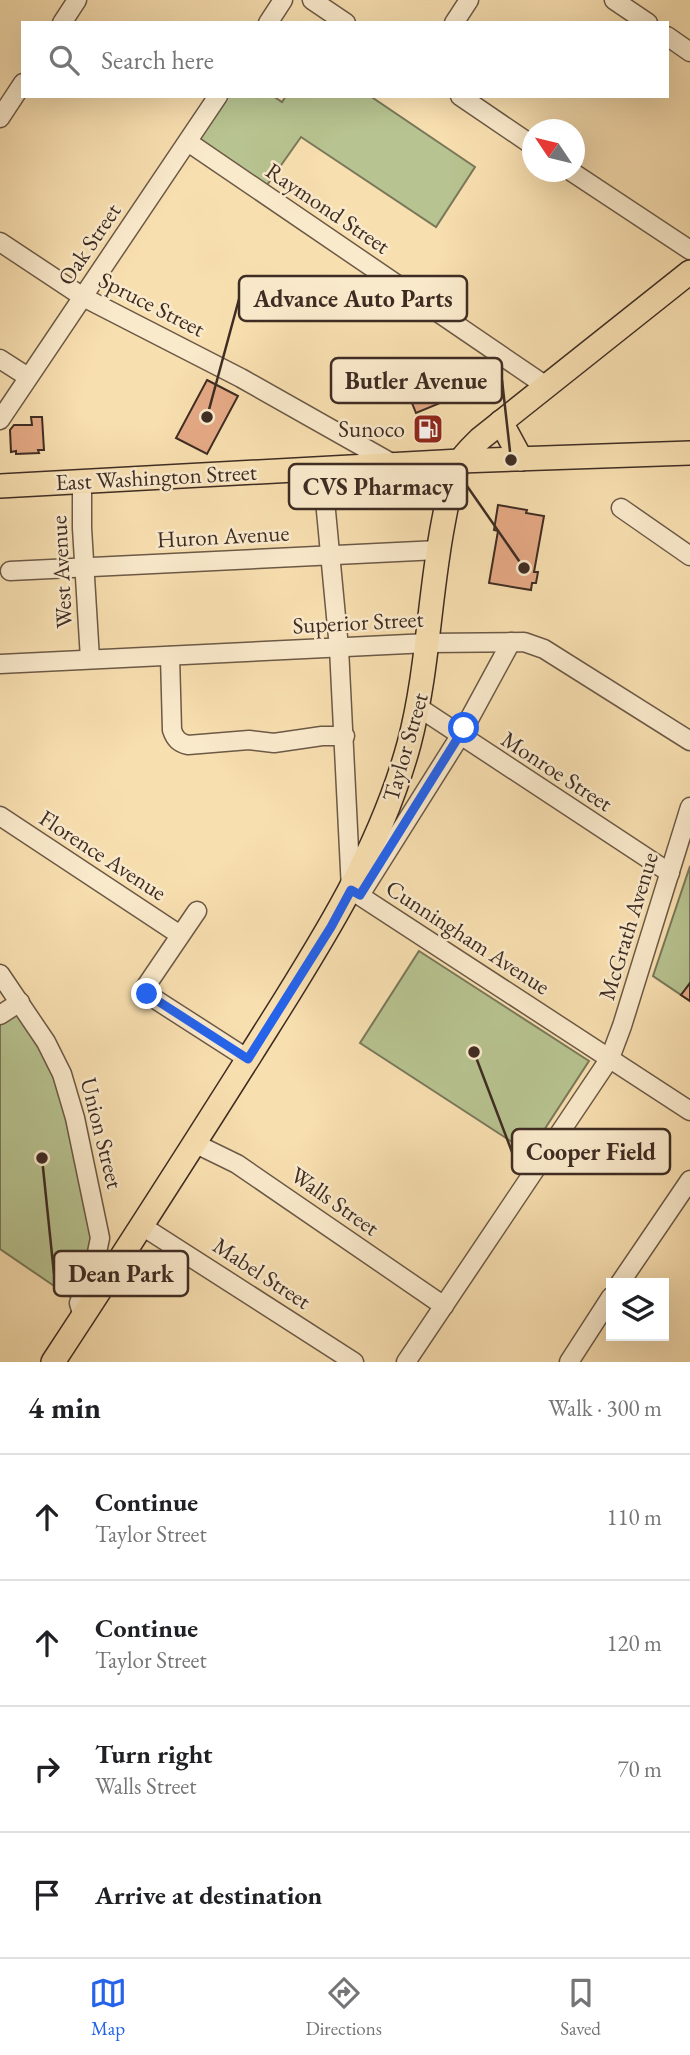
<!DOCTYPE html>
<html lang="en">
<head>
<meta charset="utf-8">
<style>
  :root { --surface:#fff; --page:#f2f2f2; --text:#202124; --muted:#757577; --line:#e0e0e0; --accent:#2563eb }
  body { margin:0; font-family:"EB Garamond",serif; background:var(--page); color:var(--text) }
  .controls { position:absolute; right:21px; bottom:21px; display:grid; overflow:hidden; border-radius:0px; box-shadow:0 7px 28px #0002 }
  .controls button { width:63px; height:63px; display:grid; place-items:center; padding:0; border:0; border-bottom:2px solid var(--line); background:var(--surface); color:var(--text); font:35px sans-serif }
  .compass { position:absolute; left:522px; top:119px; width:63px; height:63px; border-radius:50%; background:var(--surface); box-shadow:0 7px 28px #0002; rotate:305deg }
  .stop { position:absolute; width:21px; height:21px; margin:-16px; border:5px solid #2563eb; border-radius:50%; background:#fff }
  .stop.end { background:#2563eb; border-color:#fff; box-shadow:0 2px 7px #0008 }
  .list { margin:0; padding:0; list-style:none }
  h2 { display:flex; justify-content:space-between; align-items:center; height:91px; margin:0; padding:0 28px; font-size:30px }
  h2 small { font-size:23px; font-weight:400; color:var(--muted) }
  .list li { display:grid; grid-template-columns:46px 1fr auto; gap:21px; align-items:center; box-sizing:border-box; height:126px; padding:0 28px; border-top:2px solid var(--line) }
  .list b { display:block; font-size:26px; white-space:nowrap }
  .list p { margin:0; font-size:23px; white-space:nowrap; color:var(--muted) }
  .list em { font-size:23px; font-style:normal; color:var(--muted) }
  .icon { flex:none; width:38px; height:38px; fill:none; stroke:currentColor; stroke-width:2; stroke-linecap:round; stroke-linejoin:round }
  .map { position:relative; flex:none; width:690px; height:1362px; overflow:hidden }
  .search { position:absolute; background:var(--surface); box-shadow:0 7px 28px #0002; left:21px; right:21px; top:21px; height:77px; display:flex; align-items:center; gap:18px; box-sizing:border-box; padding:0 24px; border-radius:0px; color:var(--muted); font-size:26px }
  .sheet { height:595px; background:var(--surface) }
  nav { display:flex; justify-content:space-around; align-items:center; box-sizing:border-box; height:98px; border-top:2px solid var(--line); background:var(--surface); font-size:19px; color:var(--muted) }
  nav a { display:grid; justify-items:center; gap:4px }
  nav .on { color:var(--accent) }
  .map>svg:first-child { display:block }
  .green { fill:#b7c390; stroke:#7a785a; stroke-width:2 }
  .building { fill:#e5a985; stroke:#3e2c23; stroke-width:2 }
  .lines { fill:none; stroke-linecap:round; stroke-linejoin:round }
  .minor-casing { stroke:#6c5946; stroke-width:21 }
  .major-casing { stroke:#3e2c23; stroke-width:26 }
  .minor { stroke:#faeacc; stroke-width:18 }
  .major { stroke:#f8dfb0; stroke-width:23 }
  .route { stroke:#2563eb; stroke-width:9 }
  .labels { text-anchor:middle; stroke-width:5; stroke-linejoin:round; paint-order:stroke }
  .street-label { font-size:23px; fill:#3e2c23; stroke:#faeacc }
  .poi-label { font-size:23px; fill:#3e2c23; stroke:#faeacc; text-anchor:end }
  .leader { fill:none; stroke:#3e2c23; stroke-width:2.5 }
  .callout-dot { fill:#3e2c23; stroke:#faeacc; stroke-width:2.5 }
  .callout { fill:#faeacc; stroke:#3e2c23; stroke-width:2.5 }
  .callout-label { font-size:24px; text-anchor:middle; font-weight:bold; fill:#3e2c23 }
</style>
</head>
<body>
<div class="map">
<svg width="690" height="1362" viewBox="0 0 690 1362">
  <rect width="100%" height="100%" fill="#f8dfb0"/>
  <filter id="stains"><feTurbulence type="fractalNoise" baseFrequency=".00286" numOctaves="4"/><feColorMatrix values="0 0 0 0 .2 0 0 0 0 .09 0 0 0 0 .02 0 0 0 .5 -.17"/></filter>
  <radialGradient id="worn" r=".72"><stop offset=".6" stop-color="#630" stop-opacity="0"/><stop offset="1" stop-color="#630" stop-opacity=".3"/></radialGradient>
  <g class="green">
    <path d="M218,96h55l9,6 4,-6h84l105,71 -39,60 -135,-90 -39,55 -74,-50z"/>
    <path d="M690,866v135l-37,-25z"/>
    <path d="M419,951l170,110 -60,92 -169,-110z"/>
    <path d="M20,1002l26,40 53,187 -20,74 -79,-54v-234z"/>
  </g>
  <g class="building">
    <path d="M207,380l31,16 -31,58 -31,-16z"/>
    <path d="M439,386l6,15 -29,12 -6,-15z"/>
    <path d="M433,415l8,21 -18,7 -8,-21z"/>
    <path d="M31,417h11l2,33h-6l1,3 -23,1v-3l-5,1 -1,-22 4,-5h18z"/>
    <path d="M498,505l29,5 -1,3 18,3 -10,56h4l-2,11h-4l-1,7 -42,-7 9,-52 -4,-1z"/>
    <path d="M690,983v18l-9,-6z"/>
  </g>
  <g class="lines">
    <g class="minor-casing">
      <g id="minor">
        <path d="M312,0l34,23"/>
        <path d="M614,0l34,23"/>
        <path d="M62,23l15,-23"/>
        <path d="M268,23l15,-23"/>
        <path d="M454,23l15,-23"/>
        <path d="M667,36l23,16"/>
        <path d="M460,96l72,49"/>
        <path d="M0,118l23,-35"/>
        <path d="M188,142l358,244"/>
        <path d="M572,172l118,78"/>
        <path d="M0,242l83,55 158,81 154,87"/>
        <path d="M0,359l28,18"/>
        <path d="M0,420l218,-324"/>
        <path d="M322,469l17,179 12,242 339,221"/>
        <path d="M82,481v47l8,131"/>
        <path d="M621,508l69,48"/>
        <path d="M10,571l428,-21"/>
        <path d="M170,656l2,74c3,9 7,13 16,15l61,-5 25,3 48,-7h23"/>
        <path d="M0,664l428,-21 96,-1 20,7 146,92"/>
        <path d="M418,707l252,166"/>
        <path d="M0,816l180,119"/>
        <path d="M360,895l100,-159 51,-94"/>
        <path d="M197,911l-53,78 3,5 101,65"/>
        <path d="M0,974l46,68 16,32 13,44 25,120 -5,24 -16,41 4,14"/>
        <path d="M0,1015l20,-13"/>
        <path d="M194,1143l43,21 207,142"/>
        <path d="M142,1226l212,136"/>
        <path d="M620,1283l70,-103"/>
        <path d="M406,1362l204,-304 12,-32 68,-219"/>
        <path d="M569,1362l42,-65"/>
      </g>
    </g>
    <g class="major-casing">
      <g id="major">
        <path d="M501,422l20,37"/>
        <path d="M0,486l460,-25 230,-8"/>
        <path d="M53,1362c67,-102 133,-205 198,-308 62,-99 127,-196 158,-310 19,-72 20,-147 34,-220 4,-20 7,-42 16,-61 5,-9 14,-17 21,-24l210,-167"/>
      </g>
    </g>
    <use href="#minor" class="minor"/>
    <use href="#major" class="major"/>
  </g>
  <g class="lines">
    <path class="route" d="M147,994l101,65 83,-132 20,-37 9,5 104,-167"/>
  </g>
  <defs>
    <g id="fuel-square" transform="scale(1.575)"><rect x="-9" y="-9" width="18" height="18" rx="4" fill="#8f2418" stroke="#faeacc"/><path d="M-5.5-6h7V0h2V4h1.3V-2.5L3-4.5l.8-.8L6-3V5H2.5V1h-1V6h-7ZM-4.2-4.7v3.2H.2V-4.7Z" fill="#fff"/></g>
  </defs>
  <g fill-rule="evenodd">
    <use href="#fuel-square" x="428" y="429"/>
  </g>
  <g class="labels">
    <g class="street-label">
      <text transform="translate(328 208) rotate(34)" y="8">Raymond Street</text>
      <text transform="translate(89 244) rotate(-56)" y="8">Oak Street</text>
      <text transform="translate(152 304) rotate(27)" y="8">Spruce Street</text>
      <text transform="translate(156 477) rotate(-3)" y="8">East Washington Street</text>
      <text transform="translate(223 536) rotate(-3)" y="8">Huron Avenue</text>
      <text transform="translate(61 572) rotate(-93)" y="8">West Avenue</text>
      <text transform="translate(358 622) rotate(-3)" y="8">Superior Street</text>
      <text transform="translate(405 747) rotate(-74)" y="8">Taylor Street</text>
      <text transform="translate(557 771) rotate(33)" y="8">Monroe Street</text>
      <text transform="translate(103 855) rotate(33)" y="8">Florence Avenue</text>
      <text transform="translate(628 926) rotate(-73)" y="8">McGrath Avenue</text>
      <text transform="translate(468 937) rotate(33)" y="8">Cunningham Avenue</text>
      <text transform="translate(102 1133) rotate(76)" y="8">Union Street</text>
      <text transform="translate(335 1201) rotate(35)" y="8">Walls Street</text>
      <text transform="translate(262 1273) rotate(33)" y="8">Mabel Street</text>
    </g>
    <g class="poi-label">
      <text x="405" y="437">Sunoco</text>
    </g>
  </g>
  <path class="leader" d="M207 417L239 299M511 460L502 380M524 568L467 486M474 1052L512 1152M42 1158L54 1274"/>
  <g class="callout-dot">
    <circle cx="207" cy="417" r="7"/>
    <circle cx="511" cy="460" r="7"/>
    <circle cx="524" cy="568" r="7"/>
    <circle cx="474" cy="1052" r="7"/>
    <circle cx="42" cy="1158" r="7"/>
  </g>
  <g class="callout">
    <rect x="239" y="276" width="228" height="45" rx="7"/>
    <rect x="331" y="358" width="171" height="45" rx="7"/>
    <rect x="289" y="464" width="178" height="45" rx="7"/>
    <rect x="512" y="1129" width="158" height="45" rx="7"/>
    <rect x="54" y="1251" width="134" height="45" rx="7"/>
  </g>
  <g class="callout-label">
    <text x="353" y="307">Advance Auto Parts</text>
    <text x="416" y="389">Butler Avenue</text>
    <text x="378" y="495">CVS Pharmacy</text>
    <text x="591" y="1160">Cooper Field</text>
    <text x="121" y="1282">Dean Park</text>
  </g>
  <rect width="100%" height="100%" filter="url(#stains)"/>
  <rect width="100%" height="100%" fill="url(#worn)"/>
</svg>
<div class="controls">
<button><svg class="icon" aria-label="layers" viewBox="0 0 24 24"><path d="M12 4l9 5-9 5-9-5zM3 14l9 5 9-5"/></svg></button>
</div>
<svg class="compass" viewBox="-18 -18 36 36"><path d="M0-13l5 13h-10z" fill="#e53935"/><path d="M0 13l5-13h-10z" fill="#757577"/></svg>
<div class="stop" style="left:464px;top:728px"></div>
<div class="stop end" style="left:147px;top:994px"></div>
<div class="search"><svg class="icon" aria-label="search" viewBox="0 0 24 24"><circle cx="10" cy="10" r="6"/><path d="M15 15l6 6"/></svg>Search here</div>
</div>
<section class="sheet">
<h2>4 min<small>Walk · 300 m</small></h2>
<ul class="list">
<li><svg class="icon" aria-label="ahead" viewBox="0 0 24 24"><path d="M12 20V5M6 11l6-6 6 6"/></svg><div><b>Continue</b><p>Taylor Street</p></div><em>110 m</em></li>
<li><svg class="icon" aria-label="ahead" viewBox="0 0 24 24"><path d="M12 20V5M6 11l6-6 6 6"/></svg><div><b>Continue</b><p>Taylor Street</p></div><em>120 m</em></li>
<li><svg class="icon" aria-label="right" viewBox="0 0 24 24"><path d="M7 20v-9h11M14 6l5 5-5 5"/></svg><div><b>Turn right</b><p>Walls Street</p></div><em>70 m</em></li>
<li><svg class="icon" aria-label="arrive" viewBox="0 0 24 24"><path d="M6 21V4h12l-3 4 3 4H6"/></svg><div><b>Arrive at destination</b></div></li>
</ul>
</section>
<nav>
<a class="on"><svg class="icon" aria-label="map" viewBox="0 0 24 24"><path d="M3 6l6-2 6 2 6-2v14l-6 2-6-2-6 2zM9 4v14M15 6v14"/></svg>Map</a>
<a><svg class="icon" aria-label="directions" viewBox="0 0 24 24"><path d="M12 3l9 9-9 9-9-9zM9 14v-3h6M13 9l2 2-2 2"/></svg>Directions</a>
<a><svg class="icon" aria-label="saved" viewBox="0 0 24 24"><path d="M7 4h10v16l-5-4-5 4z"/></svg>Saved</a>
</nav>
</body>
</html>
